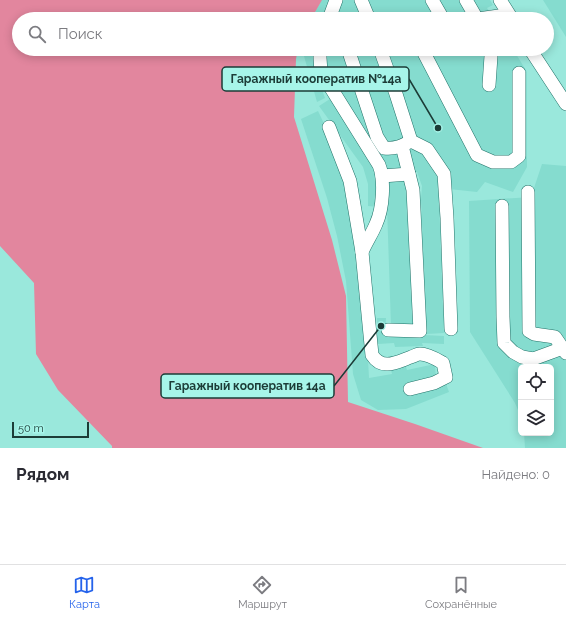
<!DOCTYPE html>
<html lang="ru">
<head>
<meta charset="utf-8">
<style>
  :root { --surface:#fff; --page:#f7f7f7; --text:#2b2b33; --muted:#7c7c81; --line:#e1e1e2; --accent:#2563eb }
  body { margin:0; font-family:Raleway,sans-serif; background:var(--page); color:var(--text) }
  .controls { position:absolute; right:12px; bottom:12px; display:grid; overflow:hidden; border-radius:6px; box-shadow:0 2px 10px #0003 }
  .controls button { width:36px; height:36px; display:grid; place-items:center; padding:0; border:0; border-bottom:1px solid var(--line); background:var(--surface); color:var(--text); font:20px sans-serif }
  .scale { position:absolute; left:12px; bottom:10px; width:77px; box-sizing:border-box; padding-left:4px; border:2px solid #1c3c37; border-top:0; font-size:11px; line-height:14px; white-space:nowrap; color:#1c3c37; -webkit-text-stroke:3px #a7f5e9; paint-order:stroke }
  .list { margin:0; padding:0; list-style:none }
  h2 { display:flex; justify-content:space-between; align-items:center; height:52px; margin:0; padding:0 16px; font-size:17px }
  h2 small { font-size:13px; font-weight:400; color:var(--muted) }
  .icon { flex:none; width:22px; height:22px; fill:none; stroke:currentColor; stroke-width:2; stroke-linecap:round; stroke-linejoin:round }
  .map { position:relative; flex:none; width:566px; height:448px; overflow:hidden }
  .search { position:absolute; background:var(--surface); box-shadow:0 2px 10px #0003; left:12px; right:12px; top:12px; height:44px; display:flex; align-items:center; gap:10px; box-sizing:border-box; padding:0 14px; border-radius:22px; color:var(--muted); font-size:15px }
  .sheet { height:116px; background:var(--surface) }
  nav { display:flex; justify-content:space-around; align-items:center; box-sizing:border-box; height:56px; border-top:1px solid var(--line); background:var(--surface); font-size:11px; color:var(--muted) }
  nav a { display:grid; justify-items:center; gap:2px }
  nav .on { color:var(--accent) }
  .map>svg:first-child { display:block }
  .built { fill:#85dccf }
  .forest { fill:#e2869e }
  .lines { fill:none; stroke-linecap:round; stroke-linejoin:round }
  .minor-casing { stroke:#217369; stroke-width:14 }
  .minor { stroke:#fff; stroke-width:13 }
  .leader { fill:none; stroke:#1c3c37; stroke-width:1.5 }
  .callout-dot { fill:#1c3c37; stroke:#a7f5e9; stroke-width:1.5 }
  .callout { fill:#a7f5e9; stroke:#1c3c37; stroke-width:1.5 }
  .callout-label { font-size:12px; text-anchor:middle; font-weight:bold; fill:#1c3c37 }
</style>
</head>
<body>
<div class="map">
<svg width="566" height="448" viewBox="0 0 566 448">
  <rect width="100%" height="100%" fill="#9ae8dc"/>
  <g class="built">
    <path d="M319,0h171l3,5 -6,3 7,11h-181z"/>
    <path d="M543,0h23v37z"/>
    <path d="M302,49h12v19l11,30 -8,4z"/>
    <path d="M317,49h196l14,23v95l-14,25 -28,-10 -8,10 -28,-3 -13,-18 4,12 -1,15 5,135 -18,1 -5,-135 1,-13 -5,-14 -39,3v32l-10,-1v-22l-5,-17 -44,-61 11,-7 -11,-22z"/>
    <path d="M318,111l10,21 13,36 13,54 12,102 3,54 23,-4 -1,-4 14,-6 2,6 28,-6 1,14 9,3 4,11 -43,17 -28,1 -17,-10 -8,-26 -7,-93 -9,-45 -10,-38 -26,-79z"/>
    <path d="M542,164l24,2v282h-41l-1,-15h27v-66h-30v50l-6,-14 -45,-71 -1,-131 62,-4z"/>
    <path d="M407,176l6,151 -22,-1 -5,-149z"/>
    <path d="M377,318h9l-1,15 59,3v8l-22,-1 1,3 -28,1 -1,-4 -16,1 -1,-9z"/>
  </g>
  <path class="forest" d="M0,0h322l-11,19h-292v30h279l-2,10 -2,58 38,123 14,56 2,106 67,22 68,24h-371v-2l-54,-56 -22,-36 -2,-71 -34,-37z"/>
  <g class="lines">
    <g class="minor-casing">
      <g id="minor">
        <path d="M361,0l8,19"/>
        <path d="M432,0l11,19"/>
        <path d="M466,0l11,19"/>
        <path d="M500,0l12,19"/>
        <path d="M329,19l7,-19"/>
        <path d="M478,19l21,-3 9,-2"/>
        <path d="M320,49v9l1,14 58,93c6,15 4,44 -3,59 -4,10 -10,18 -14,28l10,103c10,16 25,7 39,2 3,-1 6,-3 9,-3 8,0 16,5 23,9l3,14 -12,6 -24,6"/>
        <path d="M348,49l29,88 7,11c9,1 17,-1 25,-6"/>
        <path d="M380,49l16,45 15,47 16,8 17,25 3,44 4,111"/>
        <path d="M422,49l55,106 16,7h18l8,-6v-83"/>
        <path d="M530,49l36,55"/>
        <path d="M489,85l2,-29v-7"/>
        <path d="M329,127l21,54 12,71"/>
        <path d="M382,176l27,-2"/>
        <path d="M528,192l1,139 5,3 21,3 11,16"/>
        <path d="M502,206l1,111 1,26 9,9 9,5 11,2 30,-11"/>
        <path d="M388,330l32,1 -7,-141 -11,-44"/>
      </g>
    </g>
    <use href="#minor" class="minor"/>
  </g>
  <path class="leader" d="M438 128L409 79M381 326L334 386"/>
  <g class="callout-dot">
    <circle cx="438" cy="128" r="4"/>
    <circle cx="381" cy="326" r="4"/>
  </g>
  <g class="callout">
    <rect x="222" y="67" width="187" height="24" rx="4"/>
    <rect x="161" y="374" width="173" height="24" rx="4"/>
  </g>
  <g class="callout-label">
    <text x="316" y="83">Гаражный кооператив №14а</text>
    <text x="247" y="390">Гаражный кооператив 14а</text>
  </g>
</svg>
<div class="controls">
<button><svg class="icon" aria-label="locate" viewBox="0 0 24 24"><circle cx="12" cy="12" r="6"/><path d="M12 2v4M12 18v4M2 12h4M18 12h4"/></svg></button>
<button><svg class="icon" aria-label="layers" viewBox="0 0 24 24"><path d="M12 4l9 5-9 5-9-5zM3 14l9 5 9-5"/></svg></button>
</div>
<div class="scale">50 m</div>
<div class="search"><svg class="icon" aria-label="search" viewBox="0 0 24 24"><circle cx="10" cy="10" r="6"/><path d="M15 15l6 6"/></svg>Поиск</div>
</div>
<section class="sheet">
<h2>Рядом<small>Найдено: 0</small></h2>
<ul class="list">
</ul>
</section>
<nav>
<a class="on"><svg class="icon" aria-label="map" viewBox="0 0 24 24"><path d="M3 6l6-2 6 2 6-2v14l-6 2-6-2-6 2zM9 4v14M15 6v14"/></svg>Карта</a>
<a><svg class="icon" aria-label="directions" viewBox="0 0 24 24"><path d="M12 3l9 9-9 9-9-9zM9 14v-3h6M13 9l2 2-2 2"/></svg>Маршрут</a>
<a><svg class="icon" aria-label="saved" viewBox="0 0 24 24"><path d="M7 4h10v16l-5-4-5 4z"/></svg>Сохранённые</a>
</nav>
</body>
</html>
